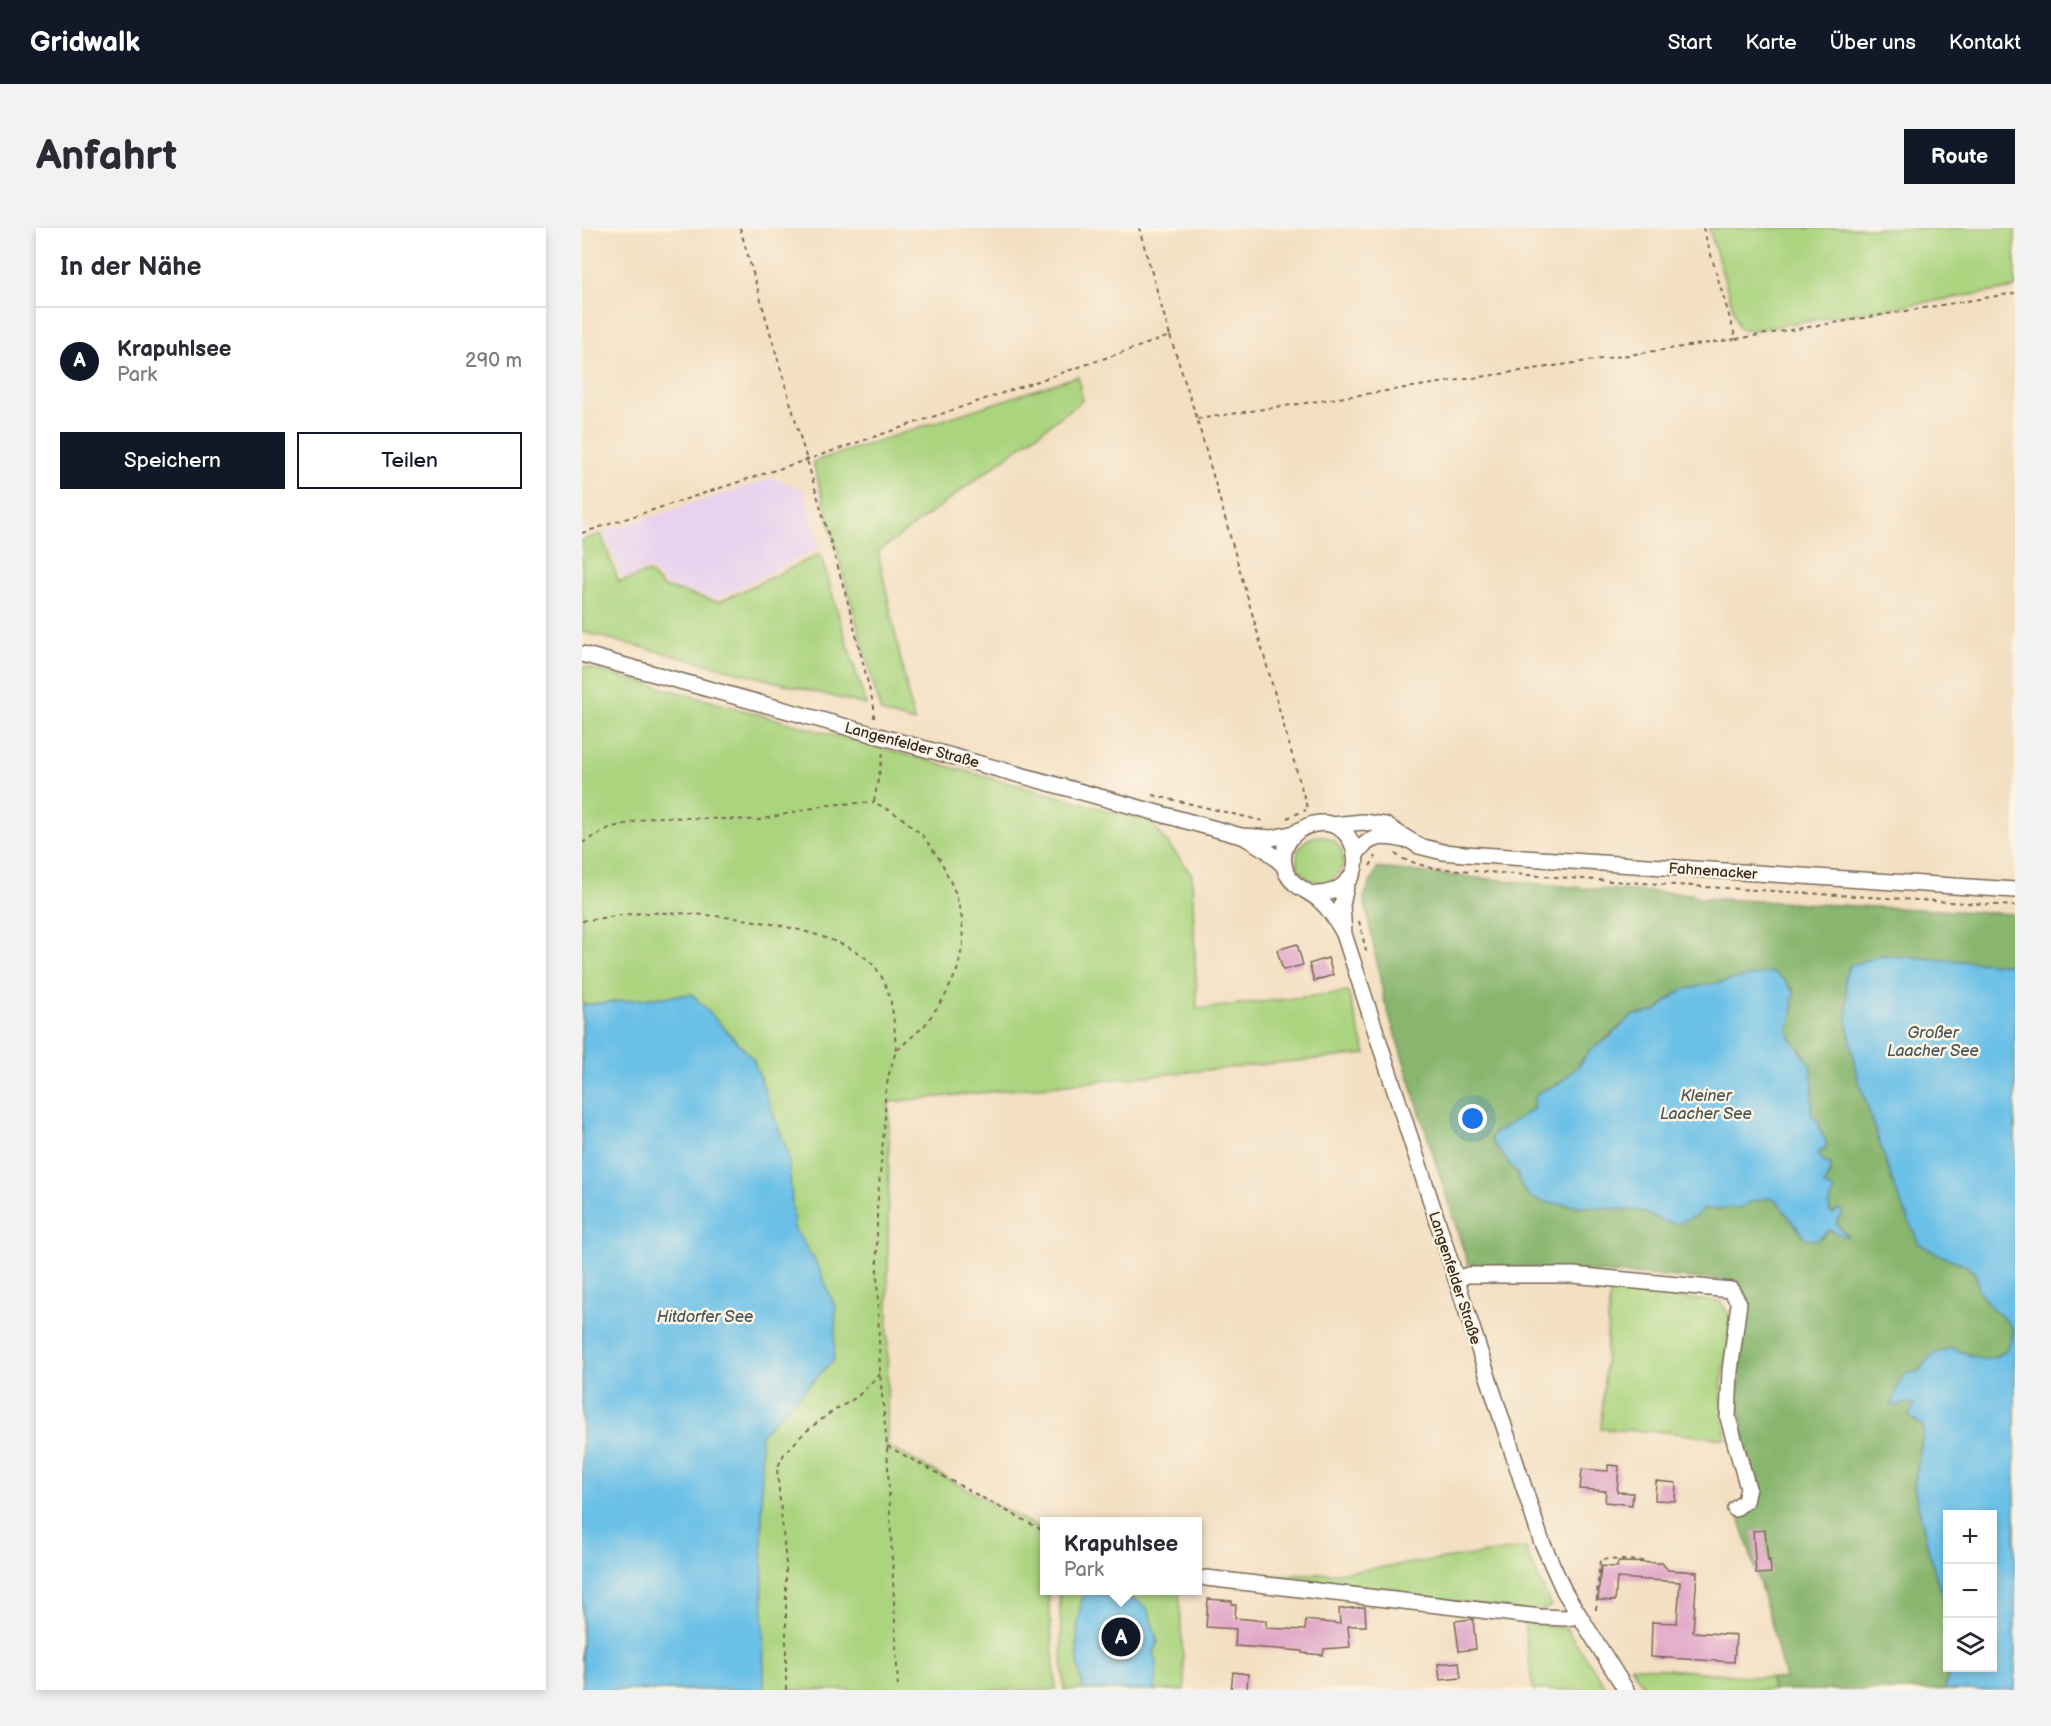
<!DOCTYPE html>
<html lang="de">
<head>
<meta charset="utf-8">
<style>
  :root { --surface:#fff; --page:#f2f2f3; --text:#2b2b33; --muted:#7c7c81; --line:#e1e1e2; --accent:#111827 }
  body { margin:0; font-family:"Balsamiq Sans",sans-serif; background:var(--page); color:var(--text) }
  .controls { position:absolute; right:18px; bottom:18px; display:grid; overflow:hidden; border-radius:0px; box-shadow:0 3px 9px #0003 }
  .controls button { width:54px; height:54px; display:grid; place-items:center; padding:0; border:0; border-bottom:2px solid var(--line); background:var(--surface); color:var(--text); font:30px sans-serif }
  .you { position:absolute; left:891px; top:891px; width:21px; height:21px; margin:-15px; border:4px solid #fff; border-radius:50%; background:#1a73e8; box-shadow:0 0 0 9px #1a73e833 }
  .badge { display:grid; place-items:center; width:39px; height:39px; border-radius:50%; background:var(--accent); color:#fff; font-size:20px; font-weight:700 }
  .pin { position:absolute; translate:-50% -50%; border:3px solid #fff; box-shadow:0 2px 6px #0006 }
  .popup { position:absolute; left:458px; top:1289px; width:162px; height:78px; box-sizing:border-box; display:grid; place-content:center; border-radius:0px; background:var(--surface); filter:drop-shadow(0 2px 4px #0005); font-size:20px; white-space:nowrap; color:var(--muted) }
  .popup b { font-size:22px; color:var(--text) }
  .popup::after { content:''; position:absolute; left:50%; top:100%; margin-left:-12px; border:12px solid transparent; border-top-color:var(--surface) }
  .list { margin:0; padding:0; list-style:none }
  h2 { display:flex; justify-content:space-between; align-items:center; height:78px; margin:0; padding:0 24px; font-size:26px }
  h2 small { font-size:20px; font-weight:400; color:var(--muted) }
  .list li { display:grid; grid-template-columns:39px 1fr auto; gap:18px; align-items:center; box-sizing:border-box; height:108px; padding:0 24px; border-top:2px solid var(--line) }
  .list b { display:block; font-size:22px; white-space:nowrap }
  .list p { margin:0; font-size:20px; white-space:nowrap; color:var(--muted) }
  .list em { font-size:20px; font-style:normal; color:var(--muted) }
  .actions { display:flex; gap:12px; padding:18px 24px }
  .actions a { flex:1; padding:14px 0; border:2px solid var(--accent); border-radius:0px; text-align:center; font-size:21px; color:var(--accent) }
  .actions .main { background:var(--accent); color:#fff }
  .icon { flex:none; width:33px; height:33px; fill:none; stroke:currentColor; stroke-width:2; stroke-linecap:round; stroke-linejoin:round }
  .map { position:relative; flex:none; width:1433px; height:1462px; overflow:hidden; border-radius:0px }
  header { display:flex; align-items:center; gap:36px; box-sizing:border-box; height:84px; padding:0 30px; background:var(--accent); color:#fff }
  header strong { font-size:28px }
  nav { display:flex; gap:33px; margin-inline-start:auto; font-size:21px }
  .intro { display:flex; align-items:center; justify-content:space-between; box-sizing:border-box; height:144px; padding:0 36px }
  h1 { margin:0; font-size:42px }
  .button { padding:15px 27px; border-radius:0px; background:var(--accent); color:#fff; font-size:21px; font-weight:700 }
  main { display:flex; gap:36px; padding:0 36px }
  aside { flex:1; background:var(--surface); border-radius:0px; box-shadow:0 3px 9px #0003 }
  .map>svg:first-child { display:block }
  .built { fill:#e8d2ee }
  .green { fill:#abd47f; stroke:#737f4e; stroke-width:1.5 }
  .forest { fill:#88b66e; stroke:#627046; stroke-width:1.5; fill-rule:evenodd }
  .water { fill:#6bc0e7; stroke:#537582; stroke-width:1.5 }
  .building { fill:#e1a7c7 }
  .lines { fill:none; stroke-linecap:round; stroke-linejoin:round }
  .minor-casing { stroke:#7b6957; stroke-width:18 }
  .path { stroke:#7b6957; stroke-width:2; stroke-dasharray:4.5 4.5; stroke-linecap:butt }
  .minor { stroke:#fff; stroke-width:15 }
  .labels { text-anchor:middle; stroke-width:5; stroke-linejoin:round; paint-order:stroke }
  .street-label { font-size:15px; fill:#3b2a1e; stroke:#fcf5e5 }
  .water-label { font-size:16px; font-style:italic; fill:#49575a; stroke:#fcf5e5 }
</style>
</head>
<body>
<header>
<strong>Gridwalk</strong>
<nav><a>Start</a><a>Karte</a><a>Über uns</a><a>Kontakt</a></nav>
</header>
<div class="intro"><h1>Anfahrt</h1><a class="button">Route</a></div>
<main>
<aside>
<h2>In der Nähe<small></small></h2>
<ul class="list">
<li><span class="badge">A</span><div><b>Krapuhlsee</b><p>Park</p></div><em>290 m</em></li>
</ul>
<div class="actions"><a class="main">Speichern</a><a>Teilen</a></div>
</aside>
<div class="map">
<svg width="1433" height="1462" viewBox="0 0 1433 1462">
  <rect width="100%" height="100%" fill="#fcf5e5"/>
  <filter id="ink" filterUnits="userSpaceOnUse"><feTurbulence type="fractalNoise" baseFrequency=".0167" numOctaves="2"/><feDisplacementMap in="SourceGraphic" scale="12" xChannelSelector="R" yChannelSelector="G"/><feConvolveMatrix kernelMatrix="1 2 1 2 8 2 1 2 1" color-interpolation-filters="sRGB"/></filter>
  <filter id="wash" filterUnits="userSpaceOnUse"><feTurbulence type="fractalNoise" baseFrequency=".008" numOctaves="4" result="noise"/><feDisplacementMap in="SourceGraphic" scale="24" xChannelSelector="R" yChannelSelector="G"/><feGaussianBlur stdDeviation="1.35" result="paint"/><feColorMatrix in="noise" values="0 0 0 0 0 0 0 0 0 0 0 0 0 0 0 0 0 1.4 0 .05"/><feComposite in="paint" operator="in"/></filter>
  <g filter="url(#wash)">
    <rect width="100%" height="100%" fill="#f3dfc1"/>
    <path class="built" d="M191,250l31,12 16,57 -103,52 -51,-13 -15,-17 -28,10 -20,-47z"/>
    <g class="green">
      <path d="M1127,0h306v60l-263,42 -13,-2z"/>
      <path d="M496,148l4,25 -204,151 36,170 -33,-10 -68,-250z"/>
      <path d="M19,306l18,48 30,-10 14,15 56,15 101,-48 46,151 -284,-73v-92z"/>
      <path d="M0,438l569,156 41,53 5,134 151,-17 18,62 -477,48 -2,344 157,85v59l4,1 8,99h-474z"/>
      <circle cx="738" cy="631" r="23"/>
      <path d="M1028,1064l111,10 10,17 -10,71 5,49 -59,-7 -66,-3z"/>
      <path d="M943,1320l26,58 -11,6 -273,-32 -1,-4 72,-3z"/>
      <path d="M477,1363h120l6,99h-121z"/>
      <path d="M942,1395l42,5 42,62h-75z"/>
      <path d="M1049,1438l139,12 2,12h-126z"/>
    </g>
    <path class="forest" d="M795,640l205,20 109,6 7,4 317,16v51l-134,-10 -36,23 2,15v28l9,51 39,117 44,66 25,9 12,10 3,17 15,19 14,12 5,8 -1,8 -7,14 -9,5 -12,3 -18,-7 -35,3 -10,15 -9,3 -20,31 20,-3 2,3 -1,15 9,5 2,4 -10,58 17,73 16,50 1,58h2l-5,22h-173l-2,-12 15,1 -14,-58 -33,-107 20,-13 -21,-100 11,-101 -10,-19 -270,-17 -84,-265 -20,-102zM1202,752l9,10 -2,9 2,11 -5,20 3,9 14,16 8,30 -2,31 13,21v13l-5,2v4l7,7h4v11l-6,12 7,2 2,5 -4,13 1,6 2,2 5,-2 3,4 -4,6 5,8 7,5 -3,2 -15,-7 -9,8 -37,-28 -8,-10 -7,-2 -15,3 -16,7 -35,1 -10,8 -31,4 -21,-10 -94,-8 -15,-5 -10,-10 -5,-15 -25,-31 2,-9 18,-9 21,-16 2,-11c17,-11 39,-19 47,-38l50,-43 24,-5 17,-15z"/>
    <g class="water">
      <path d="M1299,727l134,10v725h-70l5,-22h42v-154h-44l-1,96 -16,-50 -17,-73 10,-58 -2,-4 -13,-9 5,-11 -2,-2 -21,3 7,-21 9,-13c16,5 15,-10 26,-17 5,-3 12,-5 18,-7l33,12 12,-3 9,-5 7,-14 1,-8 -5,-8 -14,-12 -15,-19 -3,-17 -12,-10 -25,-9 -20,-11 -24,-55 -39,-117 -9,-51v-28l-2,-15 4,-12z"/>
      <path d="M1190,744l12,8 11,14 -3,5 1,11 -5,20 3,9 19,25 3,21 -2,30c9,4 7,8 9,16 2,4 5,8 7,13l-1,3 -7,5v4l7,7 6,2 -8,21 7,2 3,3 -5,15 1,6 3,2 6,-5 4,4 -7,9 5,8 7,6 -3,1 -15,-7 -14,10 -11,-2 -29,-38 -7,-2 -15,3 -16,7 -34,1 -11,8 -16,7 -15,-3 -21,-10 -94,-8 -15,-5 -10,-10 -5,-15 -25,-31 -1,-6 42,-27 2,-12 6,-6 16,-6 22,-19 10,-15 20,-13 23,-22 24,-5 25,-21z"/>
      <path d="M110,766l61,65 35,94 6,75 24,38 18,43 -2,51 -73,74 3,256h-182v-685z"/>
      <path d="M508,1364l40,6 9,4 9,8 10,33 -4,9 3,17 -2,21h-72c-8,-30 -8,-65 0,-95z"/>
    </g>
    <g id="blocks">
      <g class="building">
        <path d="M715,716l6,21 -20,5 -6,-20z"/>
        <path d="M746,730l5,17 -19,6 -5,-17z"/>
        <path d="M1026,1237l11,1 -2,26 16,1 -1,12 -27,-3 1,-11 -26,-2 2,-20 26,2z"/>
        <path d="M1074,1253l20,2 -1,18 -20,-1z"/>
        <path d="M1183,1302l3,31 2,-1 1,13 -15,1 -3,-43z"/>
        <path d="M1036,1334l44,1 6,7 29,2 -4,60 43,3 -2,27 -83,-5 1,-35 25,1 3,-41 -63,-4 -2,23 -17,-1 3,-34 16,1z"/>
        <path d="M626,1371l24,2v3l4,1 -1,13 31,3v7l39,2 1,-10 34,4 -1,-15 26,-2 1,19h-18l2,21 -26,2 -1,6 -21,-2v-2l-67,-5 1,-17 -30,-2z"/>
        <path d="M891,1391l3,30 -17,2 -4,-30z"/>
        <path d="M877,1434l2,16 -21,2 -2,-16z"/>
        <path d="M651,1444l15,2 -1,16h-16z"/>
      </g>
    </g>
  </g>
  <g filter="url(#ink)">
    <use href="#blocks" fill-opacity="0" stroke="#7b6957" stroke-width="1.5"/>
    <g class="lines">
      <g class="minor-casing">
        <g id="minor">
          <path d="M0,426l659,182 31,2 23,-5"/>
          <path d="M751,597l30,-3 22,3 34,21 24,6 22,2 550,36"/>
          <path d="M664,610l22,13 16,15"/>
          <path d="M773,628c13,-21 27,-21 49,-16"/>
          <path d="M765,654l-5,23 2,29 197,606 23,51 62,99"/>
          <path d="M729,666c28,2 53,-18 42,-48 -17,-46 -86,-15 -66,28 7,13 20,16 31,25 11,9 18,21 25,33"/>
          <path d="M874,1051l12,-4h105l158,15 8,13 -9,68 -2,47 20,70 -3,13 -10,8"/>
          <path d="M624,1350l334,39 25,1 14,-2"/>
        </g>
      </g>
      <g class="path">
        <path d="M158,0l107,371 27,108v13"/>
        <path d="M588,108l27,83 111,392"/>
        <path d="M1154,111l279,-46"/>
        <path d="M615,191l539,-80 -33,-111"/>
        <path d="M0,305l224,-73 364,-124 -31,-108"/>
        <path d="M301,525l-9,49 27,15 21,18 19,26 15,33 6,25 1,25 -6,27 -12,25 -20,29 -29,26 -7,23 -4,20v23l-8,92v62l3,103 7,72 11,244"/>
        <path d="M571,567l114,27"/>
        <path d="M705,590l19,-8"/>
        <path d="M0,615l27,-15 45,-11 105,3 67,-15 48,-3"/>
        <path d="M813,626l8,5 28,9 180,13 404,25"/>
        <path d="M788,638l6,-10"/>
        <path d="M0,693c21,-3 42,-7 64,-8 54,-2 195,11 230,55 18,25 18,54 20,83"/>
        <path d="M777,693l7,30"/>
        <path d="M305,1218l157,85"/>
        <path d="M1014,1382l4,-51 43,2"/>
        <path d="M204,1462v-126l-9,-95 7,-15 20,-21 23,-18 30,-18 23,-23"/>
      </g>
      <use href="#minor" class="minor"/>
    </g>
  </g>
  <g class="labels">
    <g class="street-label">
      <text transform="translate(330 517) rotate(15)" y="5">Langenfelder Straße</text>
      <text transform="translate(1131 643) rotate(4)" y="5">Fahnenacker</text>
      <text transform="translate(873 1050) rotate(72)" y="5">Langenfelder Straße</text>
    </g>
    <g class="water-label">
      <text x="1351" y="810">Großer<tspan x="1351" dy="18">Laacher See</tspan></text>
      <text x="1124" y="873">Kleiner<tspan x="1124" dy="18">Laacher See</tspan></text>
      <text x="123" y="1094">Hitdorfer See</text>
    </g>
  </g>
</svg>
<div class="controls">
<button>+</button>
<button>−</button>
<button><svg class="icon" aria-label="layers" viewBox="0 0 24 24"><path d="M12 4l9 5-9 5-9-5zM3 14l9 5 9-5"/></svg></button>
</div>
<div class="you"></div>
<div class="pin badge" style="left:539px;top:1409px">A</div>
<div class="popup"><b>Krapuhlsee</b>Park</div>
</div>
</main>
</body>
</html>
